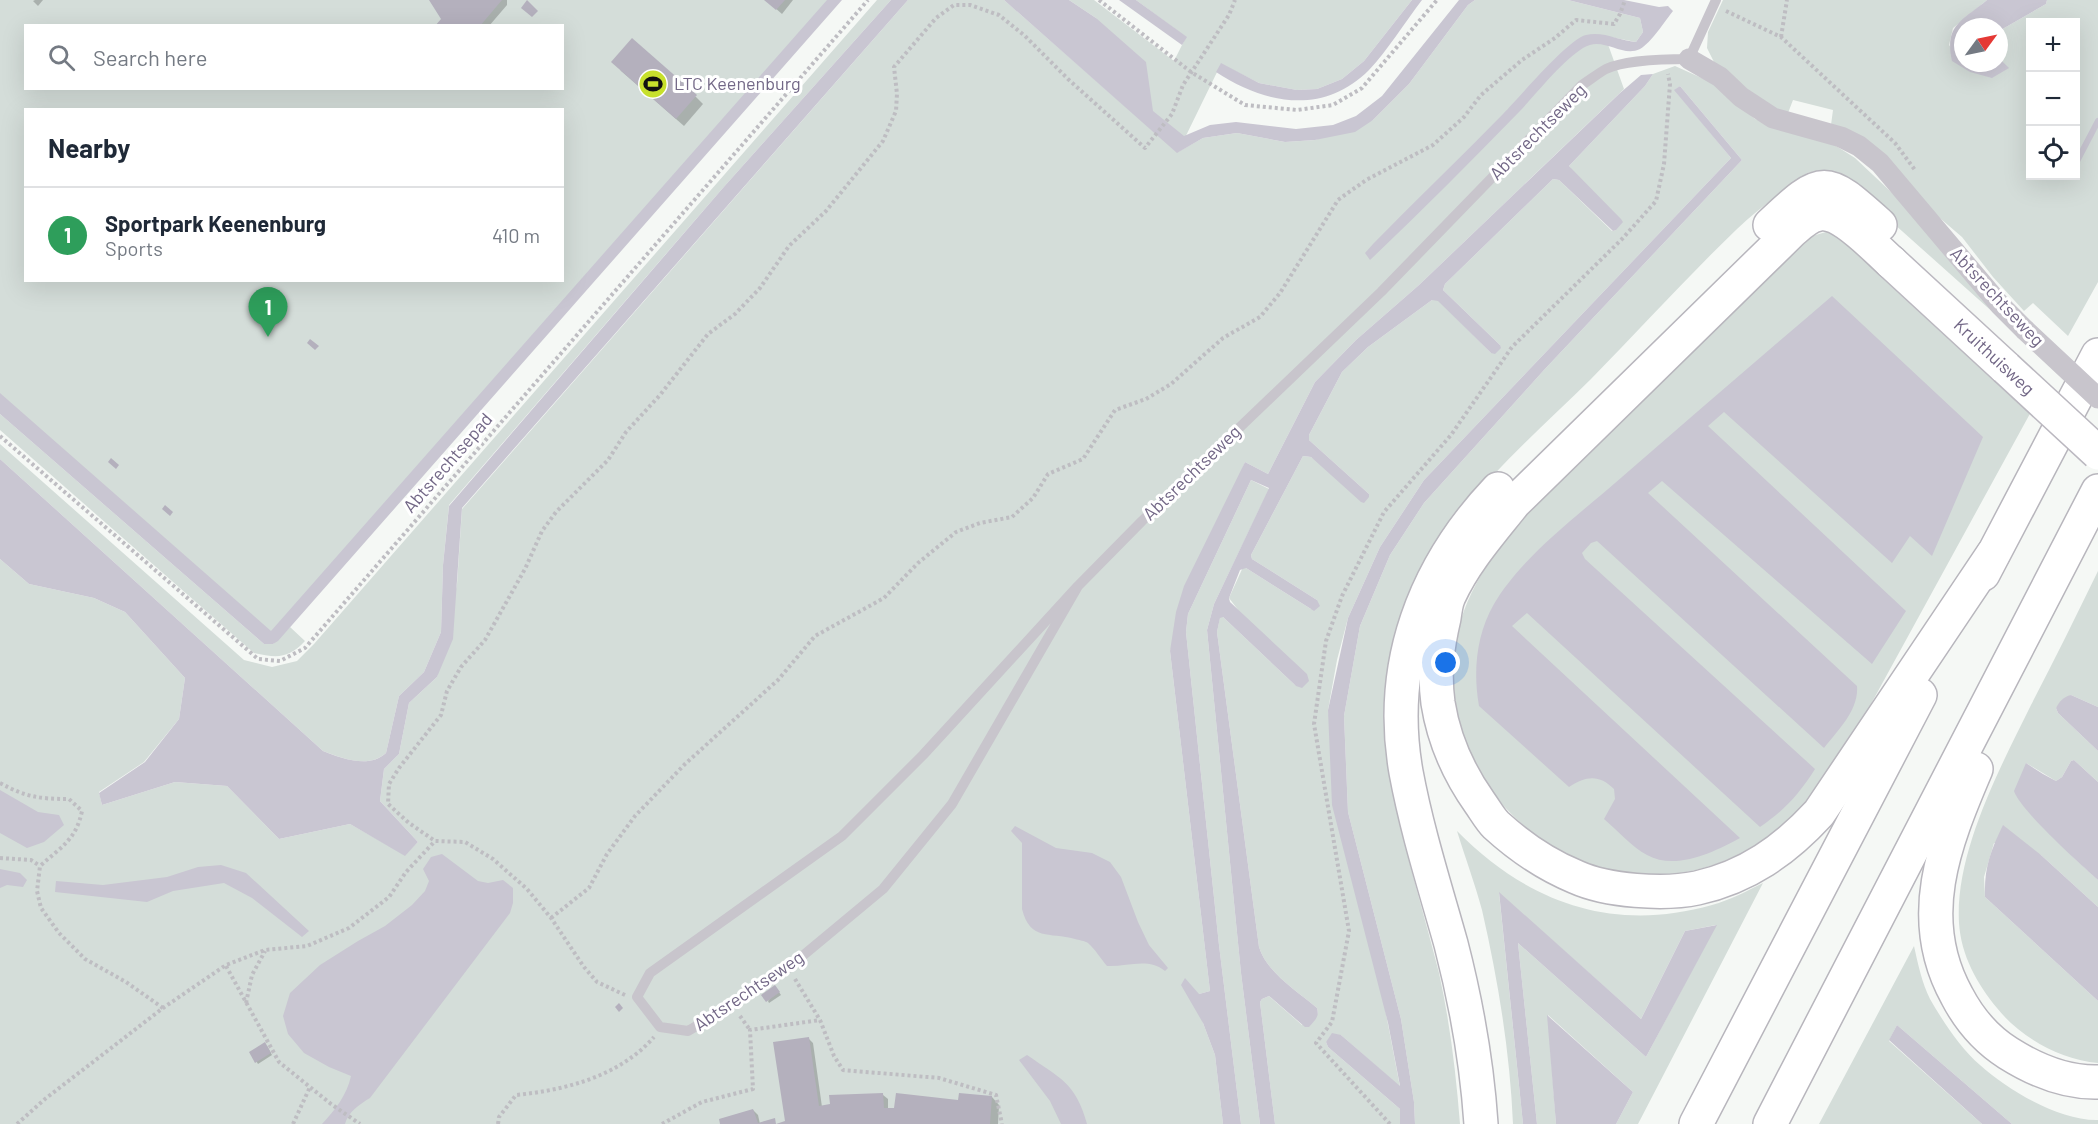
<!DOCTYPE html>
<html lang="en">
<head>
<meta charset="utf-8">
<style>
  :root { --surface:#fff; --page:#f2f2f3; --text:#1f2937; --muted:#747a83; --line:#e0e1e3; --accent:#6b7b32 }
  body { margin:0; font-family:Barlow,sans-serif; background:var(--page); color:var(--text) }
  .controls { position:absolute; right:18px; top:18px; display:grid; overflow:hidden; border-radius:0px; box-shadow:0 6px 24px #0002 }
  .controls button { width:54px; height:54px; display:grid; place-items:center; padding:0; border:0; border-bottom:2px solid var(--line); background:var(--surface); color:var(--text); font:30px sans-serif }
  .compass { position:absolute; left:1954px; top:18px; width:54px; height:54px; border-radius:50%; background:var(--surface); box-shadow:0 6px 24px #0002; rotate:57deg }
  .you { position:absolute; left:1446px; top:663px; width:21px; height:21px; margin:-15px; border:4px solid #fff; border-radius:50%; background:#1a73e8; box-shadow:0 0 0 9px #1a73e833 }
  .badge { display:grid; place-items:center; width:39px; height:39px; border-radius:50%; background:var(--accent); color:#fff; font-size:20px; font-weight:700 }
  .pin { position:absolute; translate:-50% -50px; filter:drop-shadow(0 2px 3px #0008) }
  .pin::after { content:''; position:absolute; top:32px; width:21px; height:18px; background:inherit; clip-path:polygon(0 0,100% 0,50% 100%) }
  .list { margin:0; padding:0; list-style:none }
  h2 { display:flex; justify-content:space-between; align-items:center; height:78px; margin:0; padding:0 24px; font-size:26px }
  h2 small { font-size:20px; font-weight:400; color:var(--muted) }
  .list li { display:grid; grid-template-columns:39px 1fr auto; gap:18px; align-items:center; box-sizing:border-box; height:96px; padding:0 24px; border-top:2px solid var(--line) }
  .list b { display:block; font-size:22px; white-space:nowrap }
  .list p { margin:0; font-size:20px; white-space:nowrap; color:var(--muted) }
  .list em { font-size:20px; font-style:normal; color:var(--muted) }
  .icon { flex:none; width:33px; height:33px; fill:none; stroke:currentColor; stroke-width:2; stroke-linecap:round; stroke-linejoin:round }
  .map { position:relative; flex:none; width:2098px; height:1124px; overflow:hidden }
  .search { position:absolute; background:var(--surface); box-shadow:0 6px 24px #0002; left:24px; top:24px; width:540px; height:66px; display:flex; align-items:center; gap:15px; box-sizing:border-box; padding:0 21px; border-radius:0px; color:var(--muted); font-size:22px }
  .panel { position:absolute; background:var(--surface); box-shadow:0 6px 24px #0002; left:24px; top:108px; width:540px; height:174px; border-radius:0px }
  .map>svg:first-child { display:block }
  .green { fill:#d4ddd9; fill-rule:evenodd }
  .water { fill:#c9c6d2 }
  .shadow { fill:#0003 }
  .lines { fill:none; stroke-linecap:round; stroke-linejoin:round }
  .stream { stroke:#c9c6d2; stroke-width:6 }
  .building { fill:#b4b0bd }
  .primary-casing { stroke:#bbb8c0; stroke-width:36 }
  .motorway-casing { stroke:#b8b6bd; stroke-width:36 }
  .path { stroke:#bebdc2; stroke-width:4; stroke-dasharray:3 3; stroke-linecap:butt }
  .service { stroke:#c8c5cc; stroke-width:10 }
  .minor { stroke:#c8c5cc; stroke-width:21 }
  .primary { stroke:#fff; stroke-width:33 }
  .motorway { stroke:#fff; stroke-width:33 }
  .primary-bridge-casing { stroke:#bbb8c0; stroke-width:36; stroke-linecap:butt }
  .minor-bridge { stroke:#c8c5cc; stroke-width:21 }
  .primary-bridge { stroke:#fff; stroke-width:33 }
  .labels { text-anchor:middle; stroke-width:6; stroke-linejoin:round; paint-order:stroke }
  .poi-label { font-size:18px; fill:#726786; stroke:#fff; text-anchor:start }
  .street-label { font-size:18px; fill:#726786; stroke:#fff }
</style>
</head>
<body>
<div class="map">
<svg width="2098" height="1124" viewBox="0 0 2098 1124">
  <rect width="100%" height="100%" fill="#f5f8f5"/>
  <g class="green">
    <path d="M0,0h829l-555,641 -274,-247zM26,26h536v62h-536zM26,110h536v170h-536z"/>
    <path d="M877,0h14l-169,189 -273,316 -6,60 -2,67 -17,40 -25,24 -13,57c-18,16 -44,5 -63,-2l-323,-292v-15l244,216 28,7 25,-6 17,-17z"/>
    <path d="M908,0h96l139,122 -47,-104 -27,-18h25l80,61 12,-24 -50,-37h276l-48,61 -22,18 -25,10 -20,1 -38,-7 -38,-19 -43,88 25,-14 34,-5 48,9 30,-2 58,-20 36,-36 59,-79 7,-5h93l72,18 3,14 -7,10 -31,-6 19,53 -205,196 -63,55 -41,42 -47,92 -23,-12 -75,189 40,340 -11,3 4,29 12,32 8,69h-1223v-565l29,25 65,14 31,14 60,66 -6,41 -35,43 -45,30 3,13 73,-23 52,4 52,53 71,-15 55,31 13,-13 -38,-41 4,-32 15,-15 10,-51 28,-26 20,-93 5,-75z"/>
    <path d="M1723,0h264l-34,28 -4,17 21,27 38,-4 -9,-10v-27l47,-27 1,-4h51v282l-30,54 -35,-33 -9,8 -31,-34 -31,-40 -131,-112 2,-15 -40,-10 -5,13 -21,-8 -53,-43 -7,-14 1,-16zM2030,22h46v154h-46z"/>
    <path d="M1675,66l40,18 40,35 78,25 22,14 52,49 89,108 -159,-142 -16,-3 -14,3c-23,18 -49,36 -70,56 -50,48 -97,100 -146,150 -57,56 -125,114 -165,184 -29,49 -46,122 -40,179 8,79 34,154 53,231 11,50 17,100 21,151h-45l-1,-22 -13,-83 -53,-207 -4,-96 16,-90 30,-71 34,-52 120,-133 198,-210 -62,-74 -5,4 56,68 -307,322 -44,67 -32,71 -11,42 -9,50 72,377 -59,-52 -15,7 2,5 72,62v15h-125l-15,-122 2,-3 7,-3 33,29 16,-12 -1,-5c-20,-17 -50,-35 -58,-61l-42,-315 3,-15h3l73,69 -67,-88 14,-31 3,1 65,41 6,-9 -65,-41 -1,-4 52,-99 8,1 58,40v-3l-60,-54v-5l33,-63 26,-25 64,-47h6l53,53h4l5,-8 -57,-55 2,-6 108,-105 6,1 53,51 4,-1 -47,-64 76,-80 8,-12z"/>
    <path d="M1826,232l12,2 194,176 -166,303c-23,38 -50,88 -86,116 -41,32 -97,52 -149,45 -103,-15 -182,-103 -178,-208 3,-65 37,-109 77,-156l265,-269z"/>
    <path d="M0,414l264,230h9l17,-17 15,14c-17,18 -28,17 -51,12l-254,-223z"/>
    <path d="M1251,480l18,9 -55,115 -7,26 34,343 19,151h-19l-22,-179 -33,-313 2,-18z"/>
    <path d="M2098,571v136l-27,-12 -15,13 2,5 40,38v31l-24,-22 -3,1 -9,16 -6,4 -30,-18 46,93 26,24v27l-57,-52 -47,-12 -10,34 1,20 113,104v62c-38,-3 -78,-26 -101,-55 -20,-24 -36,-53 -38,-85 -4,-71 41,-155 72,-218 23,-44 45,-89 67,-134z"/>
    <path d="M1457,831c71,72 156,102 255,74 18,-5 35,-14 51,-22l-125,241h-22l17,-32 -85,-77 8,109h-19l-19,-181 128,114 70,-132 -31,6 -44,88 -142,-126 24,231h-10c-3,-72 -15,-144 -31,-214 -7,-26 -17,-53 -25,-79z"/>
    <path d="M1914,946c4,18 8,37 16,53 12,21 31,50 50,66 28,25 79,56 118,55v4h-86l-115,-99 -8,16 93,83h-163z"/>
  </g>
  <g class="water">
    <path d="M827,0h15l-564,641 -5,3h-9l-264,-230v-21l271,238z"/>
    <path d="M891,0h17l-446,508 -9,131 -16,38 -28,26 -10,51 -15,15 -4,32 38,41 -13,14 -55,-32 -71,15 -52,-53 -52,-4 -73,23 -3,-12 46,-31 34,-43 6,-41 -60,-66 -31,-14 -65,-14 -29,-25v-100l323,292c18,7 46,18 63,2l13,-57 25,-24 17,-40 2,-67 6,-59 273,-317z"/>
    <path d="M1004,0h65l27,18 50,44 7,49 31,25 26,-11 26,-3 60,7 37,-4 23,-9 26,-20 77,-96h16l-7,5 -59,79 -36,36 -18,12 -40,8 -30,2 -48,-9 -34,5 -26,15z"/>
    <path d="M1119,0h17l51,37 -5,8z"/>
    <path d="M1412,0h10c-17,22 -34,50 -53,70 -46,46 -104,34 -153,2l5,-9 38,20 38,7 20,-1 25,-10 22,-18z"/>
    <path d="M1568,0h56l35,7 9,-1 5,5c-8,10 -22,32 -33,38 -19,9 -37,-14 -57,-1 -21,13 -46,45 -64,64 -49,50 -98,100 -149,148l-5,-7 8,-9c43,-44 87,-86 130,-130 16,-16 65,-75 83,-79 18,-4 33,6 50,7l7,-10 -3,-14z"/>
    <path d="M1987,0h60l-1,4 -47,27v-4h-36v36h36v-5l10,10 -17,10 -22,-6 -18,-11c-8,-36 10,-40 35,-61z"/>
    <path d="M1653,74l-8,12 -76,80 52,53 2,3 -7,8 -3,1 -54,-51 -6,-1 -108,105 -2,6 57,55 1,3 -6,6 -4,-1 -53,-52 -6,-1 -64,47 -26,25 -33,63v5l60,54v3l-5,6 -3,-1 -50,-45 -8,-1 -52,99 1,4 65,41 3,6 -6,5 -3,-2 -65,-41 -6,2 -11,28 1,4 77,72 2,7 -7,7 -6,-2 -73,-69 -3,1 -3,14 42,315c8,26 38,44 58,61 3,9 -3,13 -8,19h-4l-36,-31 -7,3 -2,3 15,122h-15l-19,-151 -34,-343 7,-26 55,-116 -18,-8 -63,134 -2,18 33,313 22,179h-18l-8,-69 -12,-32 -22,-38 4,-7 14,16 11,-3 -40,-340 6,-39 8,-26 61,-124 23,12 47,-92 41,-42 63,-55 201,-192 21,-18z"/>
    <path d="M1680,86l62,74 -198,210 -120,133 -34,52 -30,71 -16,90 4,96 53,207 13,83 1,22h-15v-15l-72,-62 -2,-5 6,-9 9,2 59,51 -12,-63 -56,-218 -4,-95 20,-92 32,-71 44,-67 307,-322 -57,-68z"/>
    <path d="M1832,296l151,141 -51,119 -22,-20 -18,27 -168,-151 -16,14 198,185 -34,53 -210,-183 -14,12 209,193c2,24 -19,44 -33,62l-227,-207 -6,2 -9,10 3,6 230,210c-15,24 -31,42 -55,58l-233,-214 -15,13 228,212c-26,14 -64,33 -93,17 -15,-8 -29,-24 -43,-36l11,-20 -1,-10c-15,-15 -28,-13 -45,-2l-90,-81c-6,-34 -3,-71 15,-102 28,-48 86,-90 128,-127 70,-61 140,-121 210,-181z"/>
    <path d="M2071,695l27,12v44l-40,-38 -2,-5c4,-7 7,-11 15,-13z"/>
    <path d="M2074,760l24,22v98c-18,-16 -78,-70 -84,-89l12,-28 17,11 13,7 6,-4 9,-16z"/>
    <path d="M0,790l38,22 21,3 5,10 -20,17 -17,6 -27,-15z"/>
    <path d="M2003,825l38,30 57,52v94l-113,-104c-1,-29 5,-45 18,-72z"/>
    <path d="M1015,826l41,22 36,5 18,9 11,15 17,45 11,23 19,23 -3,3c-17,-14 -38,-4 -58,-5 -6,-7 -12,-17 -19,-23 -3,-2 -9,-3 -13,-4 -26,-7 -45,2 -53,-30v-66l-11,-12z"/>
    <path d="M442,854l36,27 10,2 15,-3 10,8v15l-3,10 -140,185c-10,6 -22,14 -25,26h-23c13,-14 25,-29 29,-48l-22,-9 -25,-14 -16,-19 -5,-18 7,-23 30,-28 38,-24 27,-15 27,-21 13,-14 4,-10 -6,-12 8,-12z"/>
    <path d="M221,865l25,8 63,58 -7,6 -50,-39 -28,-15 -51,8 -26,11 -92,-10 1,-11 47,4 64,-8 31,-10z"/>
    <path d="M0,869l20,4 7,7 -4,7 -16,-2 -7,3z"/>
    <path d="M1499,892l142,127 44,-88 32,-6 -71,132 -128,-114 19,181h-14z"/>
    <path d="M1547,1015l86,77 -17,32h-60z"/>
    <path d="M1897,1025l115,99h-30l-93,-84z"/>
    <path d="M1027,1055c33,23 49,28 60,69h-26l-11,-23 -31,-41z"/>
  </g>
  <g class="shadow">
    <path d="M35,0h8l-5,6 -5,-5z"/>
    <path d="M431,0h76v5l-18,21h-52l6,-7z"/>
    <path d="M766,0h27l-11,14z"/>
    <path d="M620,70l76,27 7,7 -19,22z"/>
    <path d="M777,989l4,6 -12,8 -1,-2z"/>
    <path d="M808,1038l5,5 9,64 61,-12 5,4v12l104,-14 7,8 -1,19h-219l8,-2z"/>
    <path d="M267,1046l5,9 -14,9 -7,-11z"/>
    <path d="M753,1110l5,5 2,9h-38z"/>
  </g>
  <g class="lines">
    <path class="stream" d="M2076,163l22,-42"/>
  </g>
  <g class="building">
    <path d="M429,0h73l-22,26h-45l6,-7z"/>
    <path d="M527,0l11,11 -6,6 -11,-9z"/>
    <path d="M764,0h21l-9,10z"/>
    <path d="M632,38l65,57 -21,24 -65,-57z"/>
    <path d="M257,291l9,7 -4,4 -8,-7z"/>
    <path d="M310,339l9,7 -4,4 -8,-7z"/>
    <path d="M111,458l8,7 -3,4 -8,-7z"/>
    <path d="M165,505l8,7 -3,4 -8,-7z"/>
    <path d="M775,985l5,7 -14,10 -5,-7z"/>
    <path d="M619,1003l4,5 -4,4 -4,-5z"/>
    <path d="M809,1037l10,69 11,-2 -1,-9 54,-2 1,15h10l2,-15 62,7 1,-7 33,3 -2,28h-270l-1,-5 34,-10 5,14 17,-5 1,6 9,-3 -12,-79z"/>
    <path d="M265,1042l6,11 -16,10 -6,-11z"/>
  </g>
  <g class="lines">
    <g class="primary-casing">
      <path id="primary" d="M1891,262l115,106"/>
    </g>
    <g class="motorway-casing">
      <g id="motorway">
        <path d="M1770,225c54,-51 55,-49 110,0"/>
        <path d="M1891,262c-16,-14 -49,-51 -71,-48 -11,1 -20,10 -28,17l-278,272c-23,29 -49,58 -65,93 -3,6 -4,15 -5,22 -7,30 -10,55 -6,85 6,38 20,69 42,100 5,7 10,16 16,22 23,21 51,40 80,52 31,14 88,18 121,11 50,-11 88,-38 122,-75l174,-259"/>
        <path d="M1983,574l115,-219"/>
        <path d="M1976,769c-32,75 -62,150 -19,227 12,23 29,43 51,57 27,17 57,30 90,29"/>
        <path d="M1481,1124c-4,-60 -15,-122 -30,-180 -16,-57 -34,-113 -45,-172 -19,-108 18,-205 92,-283"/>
        <path d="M1696,1124l224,-429"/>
        <path d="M1770,1124l328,-633"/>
      </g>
    </g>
    <g class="path">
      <path d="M1099,0l92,72 54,33 52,5 36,-5 29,-17 75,-88"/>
      <path d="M1726,11l55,26 114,106 20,27"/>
      <path d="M1781,37l6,-37"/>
      <path d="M0,436l258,223 22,2 25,-13 563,-648"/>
      <path d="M0,783c26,14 39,16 69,16l13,12c-6,29 -21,36 -42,55l-3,25 4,17 18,25 26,26 41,23 37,26"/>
      <path d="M0,858l31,2 9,6"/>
      <path d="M551,918l38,-30 18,-34 28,-38 50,-52 93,-84 37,-44 69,-38 34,-35 38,-31 24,-9 32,-6 21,-19 15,-24 35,-15 32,-49 31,-11 25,-15 52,-46 37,-21 20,-24 58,-93 28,-20 67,-35 31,-28 17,-22 41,-35 33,-22 21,-18 38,4 6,-10 5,-14"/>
      <path d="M226,966l53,96 52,42 29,20"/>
      <path d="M795,979l25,41 14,36 9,14 96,8 57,17 6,29"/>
      <path d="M625,995l-28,-13 -13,-15 -33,-49 -24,-29 -34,-30 -28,-17 -30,-1 -26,-18 -21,-19 1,-20 10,-16 42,-53 6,-24 14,-24 24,-27 40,-71 17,-38 14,-19 52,-52 18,-28 34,-37 48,-61 27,-20 25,-26 29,-42 37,-35 57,-70 13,-30 1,-17 -3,-27 42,-49 18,-13h16l29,10 26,21 43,43 77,69 27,-34 11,-29 46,-70 6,-15"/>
      <path d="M246,1003l6,-28 13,-24"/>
      <path d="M740,1016l10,14"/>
      <path d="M17,1124l28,-25 118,-91 63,-43 39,-15 42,-4 42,-18 40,-31 17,-25 29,-31"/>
      <path d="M293,1124l17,-37"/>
      <path d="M498,1124l1,-7 17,-22c50,-5 104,-19 138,-58"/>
      <path d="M662,1124l40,-22 51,-13 -3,-59 70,-10"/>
      <path d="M1390,1124l-74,-81 16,-21 17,-91 -35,-207 12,-83 16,-45 42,-84 67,-77 61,-88 111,-109 33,-37 8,-37 6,-80 -2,-10"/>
    </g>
    <path class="service" d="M1078,586l-126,218 -69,85 -95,79 -56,37 -44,26 -28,-4 -23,-30 13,-24 192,-137 81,-81 155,-169 64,-65 239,-229 201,-207c8,-5 15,-11 24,-16 19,-9 62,-10 83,-10l27,-59"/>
    <path class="minor" d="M1689,59l31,18 21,20 32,21 68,19 18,9 21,17 120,142 25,25"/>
    <use href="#primary" class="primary"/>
    <use href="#motorway" class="motorway"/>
    <g class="primary-bridge-casing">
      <path id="primary-bridge" d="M2006,368l92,85"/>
    </g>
    <path class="minor-bridge" d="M2025,330l73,68"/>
    <use href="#primary-bridge" class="primary-bridge"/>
  </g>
  <defs>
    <g id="stadium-disc" transform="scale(1.5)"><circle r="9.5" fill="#c7e02c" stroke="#fff"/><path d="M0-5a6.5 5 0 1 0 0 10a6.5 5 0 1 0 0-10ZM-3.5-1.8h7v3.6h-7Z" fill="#111"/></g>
  </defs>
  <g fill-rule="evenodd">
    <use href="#stadium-disc" x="653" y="84"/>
  </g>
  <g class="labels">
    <g class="poi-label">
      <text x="674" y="90">LTC Keenenburg</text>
    </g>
    <g class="street-label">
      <text transform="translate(1538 132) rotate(-45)" y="6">Abtsrechtseweg</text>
      <text transform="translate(1997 297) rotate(47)" y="6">Abtsrechtseweg</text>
      <text transform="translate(1994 357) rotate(43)" y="6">Kruithuisweg</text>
      <text transform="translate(448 463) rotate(-49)" y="6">Abtsrechtsepad</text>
      <text transform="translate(1192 473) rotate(-44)" y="6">Abtsrechtseweg</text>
      <text transform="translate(749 991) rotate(-34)" y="6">Abtsrechtseweg</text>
    </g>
  </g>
</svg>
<div class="controls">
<button>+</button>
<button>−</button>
<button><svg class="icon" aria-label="locate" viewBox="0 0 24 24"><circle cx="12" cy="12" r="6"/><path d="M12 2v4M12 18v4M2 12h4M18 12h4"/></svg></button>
</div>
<svg class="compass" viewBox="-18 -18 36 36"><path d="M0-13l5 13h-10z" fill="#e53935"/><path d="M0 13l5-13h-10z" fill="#747a83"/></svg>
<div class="you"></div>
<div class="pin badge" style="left:268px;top:337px;background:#2e9e5b">1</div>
<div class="search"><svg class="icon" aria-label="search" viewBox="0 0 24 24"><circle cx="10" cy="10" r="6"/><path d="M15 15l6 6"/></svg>Search here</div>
<section class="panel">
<h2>Nearby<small></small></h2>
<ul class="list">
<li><span class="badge" style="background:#2e9e5b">1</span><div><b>Sportpark Keenenburg</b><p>Sports</p></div><em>410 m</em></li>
</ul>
</section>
</div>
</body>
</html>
